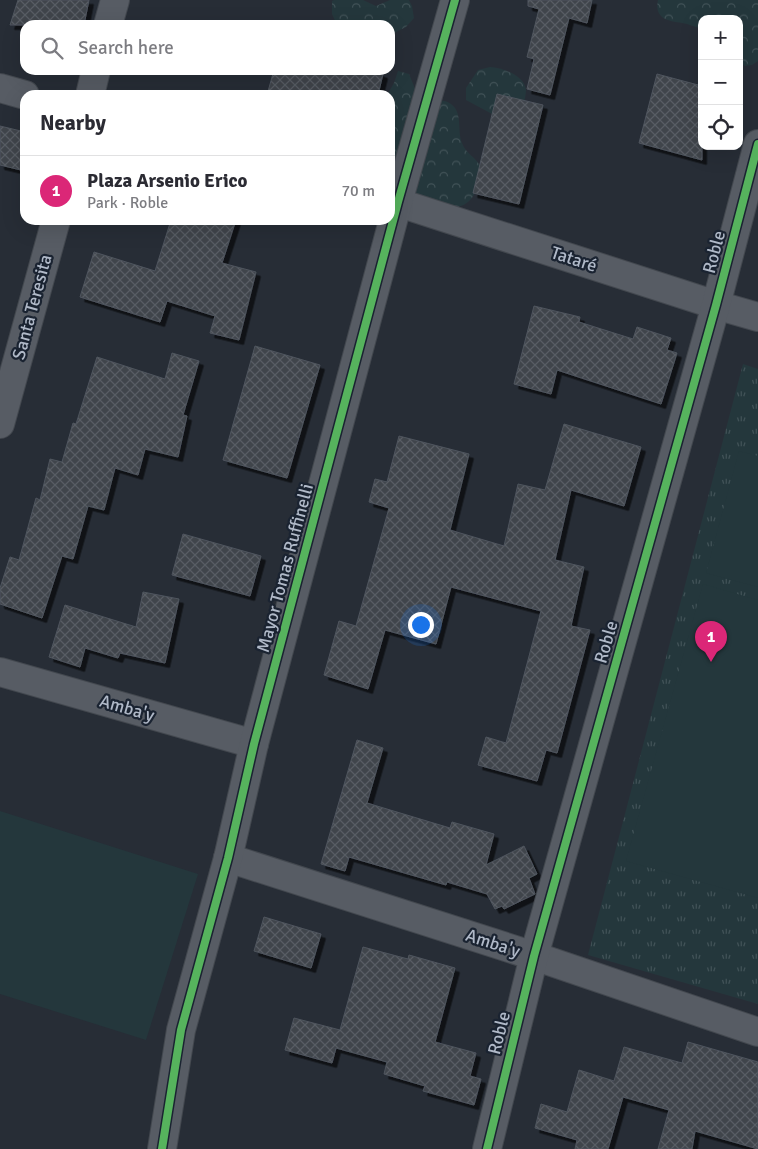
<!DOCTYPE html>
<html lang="en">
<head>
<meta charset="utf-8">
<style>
  :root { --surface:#fff; --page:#f2f2f3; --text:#2b2b33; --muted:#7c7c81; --line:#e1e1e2; --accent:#db2777 }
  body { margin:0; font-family:Signika,sans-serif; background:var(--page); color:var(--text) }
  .controls { position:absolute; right:15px; top:15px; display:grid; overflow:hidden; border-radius:10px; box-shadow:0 5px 20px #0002 }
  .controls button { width:45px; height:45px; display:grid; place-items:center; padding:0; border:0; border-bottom:1px solid var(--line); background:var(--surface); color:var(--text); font:25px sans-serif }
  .you { position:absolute; left:420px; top:624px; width:18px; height:18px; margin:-12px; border:4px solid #fff; border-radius:50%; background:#1a73e8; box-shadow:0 0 0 8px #1a73e833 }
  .badge { display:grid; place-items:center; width:32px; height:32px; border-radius:50%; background:var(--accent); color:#fff; font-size:16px; font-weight:700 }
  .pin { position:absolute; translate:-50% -41px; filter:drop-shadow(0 1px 2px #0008) }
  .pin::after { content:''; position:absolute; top:26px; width:18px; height:15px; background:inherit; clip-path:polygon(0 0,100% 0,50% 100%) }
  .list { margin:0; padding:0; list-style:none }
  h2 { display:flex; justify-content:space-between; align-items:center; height:65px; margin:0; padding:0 20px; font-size:21px }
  h2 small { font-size:16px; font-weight:400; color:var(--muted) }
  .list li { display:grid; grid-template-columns:32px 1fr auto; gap:15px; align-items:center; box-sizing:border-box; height:70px; padding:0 20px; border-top:1px solid var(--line) }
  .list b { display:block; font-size:19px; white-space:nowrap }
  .list p { margin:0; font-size:16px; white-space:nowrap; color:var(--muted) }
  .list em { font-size:16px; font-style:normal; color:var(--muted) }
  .icon { flex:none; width:28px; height:28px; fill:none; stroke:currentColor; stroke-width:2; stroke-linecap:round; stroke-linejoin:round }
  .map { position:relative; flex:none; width:758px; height:1149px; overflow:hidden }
  .search { position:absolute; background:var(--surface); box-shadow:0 5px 20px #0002; left:20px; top:20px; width:375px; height:55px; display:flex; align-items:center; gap:12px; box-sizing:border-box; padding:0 18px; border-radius:15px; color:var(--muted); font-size:19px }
  .panel { position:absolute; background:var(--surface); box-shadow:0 5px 20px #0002; left:20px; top:90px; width:375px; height:135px; border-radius:15px }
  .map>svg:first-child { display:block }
  .forest { fill:url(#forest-crowns) }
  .park { fill:url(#park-tufts) }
  .garden { fill:#24373c }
  .building { fill:url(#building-cross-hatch); stroke:#4f555e; filter:url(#shadow) }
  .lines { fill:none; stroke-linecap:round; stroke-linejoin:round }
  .minor-casing { stroke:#43484f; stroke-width:30 }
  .minor { stroke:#575c64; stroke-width:28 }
  .cycleway-casing { stroke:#1a2331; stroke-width:11 }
  .cycleway { stroke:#56b35d; stroke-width:8 }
  .labels { text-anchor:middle; stroke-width:4.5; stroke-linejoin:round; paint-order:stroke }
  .street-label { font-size:18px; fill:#b0b9c8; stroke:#1a2331 }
</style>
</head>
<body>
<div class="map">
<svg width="758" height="1149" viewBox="0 0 758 1149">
  <defs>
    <pattern id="forest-crowns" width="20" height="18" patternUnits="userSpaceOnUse" patternTransform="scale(1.25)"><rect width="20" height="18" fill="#24373c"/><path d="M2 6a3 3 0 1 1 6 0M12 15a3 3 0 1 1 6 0" fill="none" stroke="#415257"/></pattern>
    <pattern id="park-tufts" width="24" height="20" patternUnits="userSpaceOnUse" patternTransform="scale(1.25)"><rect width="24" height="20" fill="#24373c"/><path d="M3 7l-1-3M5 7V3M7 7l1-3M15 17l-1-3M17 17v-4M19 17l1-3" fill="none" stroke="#415257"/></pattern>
    <pattern id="building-cross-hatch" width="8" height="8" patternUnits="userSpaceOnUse" patternTransform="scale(1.25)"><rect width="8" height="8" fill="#3f444c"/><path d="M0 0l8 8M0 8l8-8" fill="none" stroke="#585d64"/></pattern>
    <filter id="shadow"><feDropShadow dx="4.5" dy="4.5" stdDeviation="0" flood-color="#0009"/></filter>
  </defs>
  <rect width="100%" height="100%" fill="#272d36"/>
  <g class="forest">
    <path d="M334,0h29l13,6 14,-6h19l3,6 2,12 -8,9 -16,8v-10h-53l-5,-11v-13z"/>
    <path d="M658,0h100v61l-6,4 -7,1 -6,-4v-43h-37v10c-7,-2 -13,-5 -20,-6 -14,-2 -28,-4 -24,-23z"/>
    <path d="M490,67c13,1 34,8 36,23 0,3 -1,9 -2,12l-30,13 -28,-15v-12l12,-18z"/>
    <path d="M398,71l11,3 9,22c4,2 8,3 11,4 9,2 14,-2 22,4 12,8 6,28 11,39 4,11 13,13 18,23 2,6 -1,13 -2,19 -8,28 -29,23 -53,24l-25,-25 -10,-21v-68h-3l7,-12z"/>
  </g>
  <path class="park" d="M743,364l15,5v635l-170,-49z"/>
  <g class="garden">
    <path d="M739,451l19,5v131l-52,-14z"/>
    <path d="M703,584l55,16v298l-132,-37z"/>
    <path d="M0,811l198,63 -52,166 -146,-46z"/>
  </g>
  <g class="building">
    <path d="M18,0h71l-5,25h-74z"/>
    <path d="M528,0h64l-5,23 -18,-5 -19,77 -23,-6 7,-30 -7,-2 12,-48 -11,-3z"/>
    <path d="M274,70h98l11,4 -5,21h-111z"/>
    <path d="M657,74l45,12v74l-63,-17z"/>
    <path d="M497,94l46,11 -24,99 -46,-11z"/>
    <path d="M0,126l25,6v39l-25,-6z"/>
    <path d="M171,220h65l-14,43 34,9 -17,68 -29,-7 5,-17 -48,-15 -7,21 -80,-25 14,-45 61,19z"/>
    <path d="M534,306l46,11 -1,5 54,17 4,-12 34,11 -4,12 10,3 -16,51 -104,-34 -6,24 -37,-10z"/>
    <path d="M255,346l65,19 -33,113 -64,-18z"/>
    <path d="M172,353l27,8 -16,54 4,1 -9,41 -33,-8 -7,26 -23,-7 -11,42 -16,-4 -15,53 -11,-3 -20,62 -42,-14v-16l10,-31 9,3 17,-62 4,2 10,-41 12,3 11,-39 3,1 21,-67 68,22z"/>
    <path d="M564,424l77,23 -17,59 -53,-16 -16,70 29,7 -13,59 19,4 -33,123 -11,-3 -9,31 -59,-16 8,-28 20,6 35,-132 -90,-24 -15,57 -51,-14 -17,59 -44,-14 15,-54 17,5 33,-118 -20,-6 6,-23 12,3 12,-46 70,18 -19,76 54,16 14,-62 27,6z"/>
    <path d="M183,534l78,22 -11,40 -78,-21z"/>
    <path d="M143,592l36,7 -14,64 -45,-10 -2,5 -33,-10 -5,19 -31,-10 16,-52 71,22z"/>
    <path d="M357,740l26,8 -16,55 83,25 2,-6 42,12 -8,31 38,-19 13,28 -8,4 6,16 -31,15 -2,-3 -7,3 -8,-15 -40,-12 -1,3 -97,-28 -4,14 -24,-7z"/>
    <path d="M264,917l57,17 -10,34 -57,-17z"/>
    <path d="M363,947l45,12 1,-4 46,13 -20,74 41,11 -6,23 11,3 -7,26 -51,-14 2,-5 -41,-12 3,-12 -51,-14 -4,15 -47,-13 9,-32 46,12z"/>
    <path d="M688,1042l70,20v87l-63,-18 -3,18h-34l11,-39 -46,-13 -15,52h-33l2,-9 -42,-12 6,-24 26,8 12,-42 35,11 10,-34 58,16z"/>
  </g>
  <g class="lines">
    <g class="minor-casing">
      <g id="minor">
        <path d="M108,25l7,-25"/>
        <path d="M0,88l25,7"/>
        <path d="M90,95l6,-25"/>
        <path d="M390,200l326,105 42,12"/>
        <path d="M0,424l56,-204"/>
        <path d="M0,672l254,72"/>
        <path d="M228,858l306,98 224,76"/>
        <path d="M162,1149l19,-119 47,-172 26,-114 144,-542 57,-202"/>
        <path d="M487,1149l47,-193 182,-651 42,-161"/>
      </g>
    </g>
    <use href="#minor" class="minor"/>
    <g class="cycleway-casing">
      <g id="cycleway">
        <path d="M162,1149l19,-119 47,-172 26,-114 144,-542 57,-202"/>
        <path d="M487,1149l47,-193 182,-651 42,-161"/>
      </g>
    </g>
    <use href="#cycleway" class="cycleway"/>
  </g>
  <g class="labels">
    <g class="street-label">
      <text transform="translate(714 252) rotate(-75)" y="6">Roble</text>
      <text transform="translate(574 259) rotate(18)" y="6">Tataré</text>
      <text transform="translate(32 307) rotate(-75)" y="6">Santa Teresita</text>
      <text transform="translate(285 568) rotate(-75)" y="6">Mayor Tomas Ruffinelli</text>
      <text transform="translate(606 642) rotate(-74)" y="6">Roble</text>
      <text transform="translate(127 708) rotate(16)" y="6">Amba'y</text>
      <text transform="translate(493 943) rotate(18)" y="6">Amba'y</text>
      <text transform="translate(499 1033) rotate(-76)" y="6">Roble</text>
    </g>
  </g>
</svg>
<div class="controls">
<button>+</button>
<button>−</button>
<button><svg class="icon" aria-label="locate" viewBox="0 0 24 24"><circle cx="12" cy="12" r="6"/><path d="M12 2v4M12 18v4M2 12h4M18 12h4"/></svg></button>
</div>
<div class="you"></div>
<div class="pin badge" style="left:711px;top:662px">1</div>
<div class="search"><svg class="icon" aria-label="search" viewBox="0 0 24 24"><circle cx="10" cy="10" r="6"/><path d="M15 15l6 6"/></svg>Search here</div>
<section class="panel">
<h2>Nearby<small></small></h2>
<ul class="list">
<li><span class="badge">1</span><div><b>Plaza Arsenio Erico</b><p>Park · Roble</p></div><em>70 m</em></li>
</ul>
</section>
</div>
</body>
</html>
